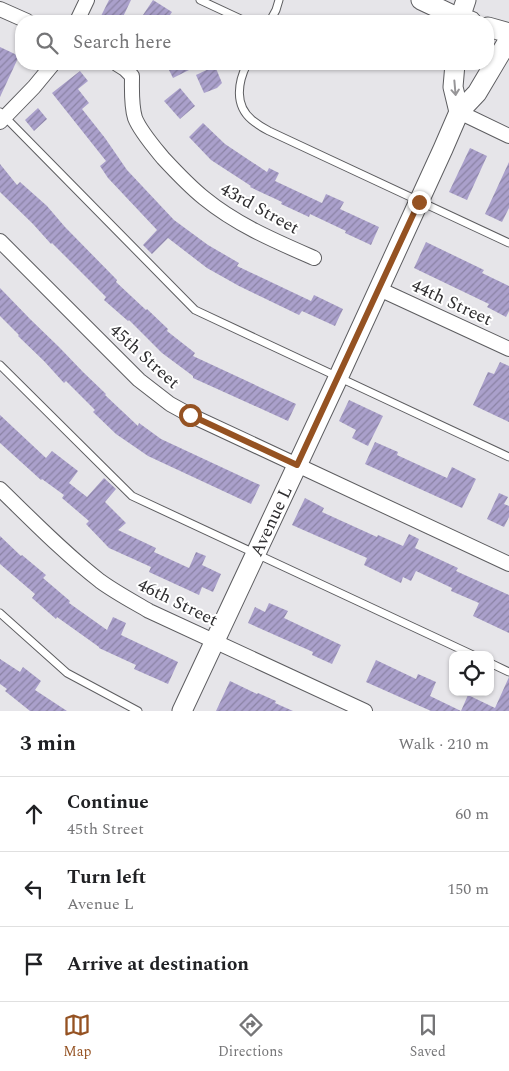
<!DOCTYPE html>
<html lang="en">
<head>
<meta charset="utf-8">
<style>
  :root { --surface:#fff; --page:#f6f6f6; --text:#202124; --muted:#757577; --line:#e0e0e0; --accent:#955222 }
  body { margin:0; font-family:Spectral,serif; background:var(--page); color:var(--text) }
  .controls { position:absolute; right:15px; bottom:15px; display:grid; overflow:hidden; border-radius:10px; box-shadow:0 1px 4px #0004 }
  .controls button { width:45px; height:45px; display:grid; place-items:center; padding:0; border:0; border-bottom:1px solid var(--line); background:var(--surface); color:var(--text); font:25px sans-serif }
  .stop { position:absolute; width:15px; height:15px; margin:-11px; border:4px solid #955222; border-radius:50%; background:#fff }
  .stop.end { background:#955222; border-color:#fff; box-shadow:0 1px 5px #0008 }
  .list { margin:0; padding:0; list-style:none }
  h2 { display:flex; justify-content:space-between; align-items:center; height:65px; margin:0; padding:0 20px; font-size:21px }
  h2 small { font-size:16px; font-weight:400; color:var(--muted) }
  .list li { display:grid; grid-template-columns:32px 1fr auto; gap:15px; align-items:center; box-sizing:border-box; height:75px; padding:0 20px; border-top:1px solid var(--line) }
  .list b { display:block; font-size:19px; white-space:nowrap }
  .list p { margin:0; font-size:16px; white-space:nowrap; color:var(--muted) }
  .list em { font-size:16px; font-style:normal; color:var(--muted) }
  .icon { flex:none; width:28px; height:28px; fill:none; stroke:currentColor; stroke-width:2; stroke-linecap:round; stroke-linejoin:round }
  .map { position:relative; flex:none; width:509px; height:711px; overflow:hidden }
  .search { position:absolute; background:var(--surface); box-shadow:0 1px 4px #0004; left:15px; right:15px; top:15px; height:55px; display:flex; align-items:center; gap:12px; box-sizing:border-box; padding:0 18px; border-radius:20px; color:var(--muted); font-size:19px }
  .sheet { height:290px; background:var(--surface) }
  nav { display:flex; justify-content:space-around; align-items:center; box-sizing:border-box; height:70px; border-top:1px solid var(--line); background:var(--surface); font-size:14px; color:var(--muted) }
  nav a { display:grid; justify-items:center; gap:2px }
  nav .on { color:var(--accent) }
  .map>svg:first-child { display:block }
  .building { fill:url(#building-hatch) }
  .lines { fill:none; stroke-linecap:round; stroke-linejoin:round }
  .lane-casing { stroke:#5d5d60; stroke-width:9 }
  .street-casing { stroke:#5d5d60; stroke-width:16 }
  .secondary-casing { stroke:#5d5d60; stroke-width:21 }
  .lane { stroke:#fff; stroke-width:7 }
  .street { stroke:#fff; stroke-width:14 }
  .secondary { stroke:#fff; stroke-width:19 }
  .oneway { stroke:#979698 }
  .route { stroke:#955222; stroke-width:6 }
  .labels { text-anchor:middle; stroke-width:4; stroke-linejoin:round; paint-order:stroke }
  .street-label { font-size:18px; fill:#2f2e30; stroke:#fff }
</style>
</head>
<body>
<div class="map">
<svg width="509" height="711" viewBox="0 0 509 711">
  <defs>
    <pattern id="building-hatch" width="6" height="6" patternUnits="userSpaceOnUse" patternTransform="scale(1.25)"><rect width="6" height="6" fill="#aaa0cb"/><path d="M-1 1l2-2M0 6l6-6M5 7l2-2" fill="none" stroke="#8b83a5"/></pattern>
  </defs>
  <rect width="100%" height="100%" fill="#e6e5e9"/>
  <g class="building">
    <path d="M109,0h22l-10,21h-14l-7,-3z"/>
    <path d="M153,0l19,12 -6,9h-27z"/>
    <path d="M0,47l19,9 -19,41z"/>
    <path d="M166,64h35l-28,14z"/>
    <path d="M215,66l7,17 -5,5 -13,5 -8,-18z"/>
    <path d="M80,71l8,10 -10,8 11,14 -7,6 23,29 22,32 47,50 34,25 31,18 -2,3 74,35 3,-6 29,14 -8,17 -33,-15 -3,4 -60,-29 -32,-18 -39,-30 -16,16 -9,-9 14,-15 -49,-52 -8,-12 6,-5 -54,-68z"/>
    <path d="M180,88l15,18 -15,13 -16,-18z"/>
    <path d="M38,108l9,11 -13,12 -9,-11z"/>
    <path d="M203,123l22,21 42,28 2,-4 10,5 -4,8 47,22 4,-9 18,8 -4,7 39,18 -8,18 -26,-12 1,-2 -36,-17 -1,3 -28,-13 1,-2 -32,-15 1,-1 -40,-26 -22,-23z"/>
    <path d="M470,148l17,8 -20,44 -18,-8z"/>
    <path d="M509,162v46l-7,14 -17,-8z"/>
    <path d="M0,164l17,21 3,-3 27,24 18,21 52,53 -1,2 30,28 1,-1 21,20 -1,2 28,22 -2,3 103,48 -8,17 -95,-43v-2l-31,-23 -33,-33 -1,1 -24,-21 2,-3 -54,-54 -1,1 -18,-20 -33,-32z"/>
    <path d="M426,242l58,28 -2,3 27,13v25l-3,6 -19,-10 2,-3 -75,-36z"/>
    <path d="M0,288l30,31 29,28 24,25 23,22 -1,1 33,31 1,-3 22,16 99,46 -9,19 -103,-48 -32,-22 -23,-22 2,-2 -29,-29 -2,2 -20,-22 -26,-25 1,-1 -19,-19z"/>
    <path d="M500,362l9,4v56l-36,-17 15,-33 6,2z"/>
    <path d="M349,400l34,16 -15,30 -16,-8 4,-8 -17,-9z"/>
    <path d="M0,415l46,43 6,-7 26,20 -9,12 18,14 17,-19 12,11 -11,13 21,21 -8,7 38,18 -2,4 35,16 7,-16 10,4 -4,9 19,9 -8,18 -11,-5 -3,8 -50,-23 2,-5 -42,-19 -23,-24 3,-3 -27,-23 2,-3 -22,-16 -1,1 -41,-37z"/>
    <path d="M375,442l23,10 -1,3 50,23 5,-11 24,12 -14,29 -97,-44z"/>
    <path d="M499,493l9,4 -4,7 5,2v11l-5,10 -17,-8z"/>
    <path d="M305,498l19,10 -2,4 55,25 1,-2 25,11 6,-12 10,5 -4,9 43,20 -2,3 53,24v38l-36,-17 6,-13 -28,-12 1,-3 -36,-17 -5,10 -8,-4 -2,6 -37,-18 3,-7 -75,-33z"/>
    <path d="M0,536l21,20 1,-1 24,20 -3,3 27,23 -1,2 38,27 6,-13 13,6 -5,12 57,27 -10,22 -34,-15 2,-4 -37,-17v-1l-42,-30 -1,2 -24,-21 3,-4 -35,-30z"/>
    <path d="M269,603l19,8 -4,7 57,27 -9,19 -20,-9 1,-3 -65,-29 7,-16 10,5z"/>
    <path d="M0,659l20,13 3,-5 18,14 -6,9 32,21h-37l-25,-20 2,-2 -7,-5z"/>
    <path d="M376,660l40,19 2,-5 18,8 -6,14 31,15 7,-16 27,13 14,-31v34h-78l-65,-29z"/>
    <path d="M230,681l27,13 1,-1 18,8 -1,2 18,8h-77z"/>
  </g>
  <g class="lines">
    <g class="lane-casing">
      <g id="lane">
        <path d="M200,0l45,21"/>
        <path d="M270,21l6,-11 3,-10"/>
        <path d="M247,64c-9,18 -13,41 5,56 5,4 11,8 17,11l240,112"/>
        <path d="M0,112l195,198 314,147"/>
        <path d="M0,365l132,131 341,159"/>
        <path d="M0,613l67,60 71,38"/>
        <path d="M490,663l19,9"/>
      </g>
    </g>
    <g class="street-casing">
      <g id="street">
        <path d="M0,9l27,12"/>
        <path d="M77,21l10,-21"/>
        <path d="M117,64l8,5 7,7c0,14 -1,29 3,42 5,13 19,29 28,40 13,14 26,28 41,40 33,27 71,43 110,60"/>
        <path d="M459,112l50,24"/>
        <path d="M0,122l34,-35 19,-23"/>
        <path d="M0,241l139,139 31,24 20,11 319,149"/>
        <path d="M379,289l130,60"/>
        <path d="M0,489c32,31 64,64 100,92 15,11 32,20 49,30l216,100"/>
      </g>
    </g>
    <g class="secondary-casing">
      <g id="secondary">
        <path d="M421,0l38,18 12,3"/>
        <path d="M459,21l7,-21"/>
        <path d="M488,27l21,6"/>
        <path d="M455,64l-2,23 6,25"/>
        <path d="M182,711l156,-333 105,-229 16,-37 18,-19 32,-54"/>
      </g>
    </g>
    <use href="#lane" class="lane"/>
    <use href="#street" class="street"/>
    <use href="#secondary" class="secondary"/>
  </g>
  <defs><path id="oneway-shaft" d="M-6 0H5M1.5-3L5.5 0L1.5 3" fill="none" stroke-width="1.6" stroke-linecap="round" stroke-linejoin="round" transform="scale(1.25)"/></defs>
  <use class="oneway" href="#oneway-shaft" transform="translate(455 88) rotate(85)"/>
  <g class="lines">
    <path class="route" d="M190,415l107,50 122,-263"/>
  </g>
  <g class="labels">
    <g class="street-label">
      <text transform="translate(260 208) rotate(29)" y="6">43rd Street</text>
      <text transform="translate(452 302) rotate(25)" y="6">44th Street</text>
      <text transform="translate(145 356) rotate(42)" y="6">45th Street</text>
      <text transform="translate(271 521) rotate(-65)" y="6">Avenue L</text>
      <text transform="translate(178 602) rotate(26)" y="6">46th Street</text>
    </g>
  </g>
</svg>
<div class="controls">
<button><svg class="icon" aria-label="locate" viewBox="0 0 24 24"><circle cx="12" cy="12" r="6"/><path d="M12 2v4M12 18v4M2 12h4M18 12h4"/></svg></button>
</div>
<div class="stop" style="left:190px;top:415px"></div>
<div class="stop end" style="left:419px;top:202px"></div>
<div class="search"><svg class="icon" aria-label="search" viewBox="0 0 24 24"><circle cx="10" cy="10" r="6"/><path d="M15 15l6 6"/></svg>Search here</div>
</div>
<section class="sheet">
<h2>3 min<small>Walk · 210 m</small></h2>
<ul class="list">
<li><svg class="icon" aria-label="ahead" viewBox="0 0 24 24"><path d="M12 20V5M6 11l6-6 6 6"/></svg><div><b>Continue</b><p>45th Street</p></div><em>60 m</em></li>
<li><svg class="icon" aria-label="left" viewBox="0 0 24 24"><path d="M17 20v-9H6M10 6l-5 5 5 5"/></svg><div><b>Turn left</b><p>Avenue L</p></div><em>150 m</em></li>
<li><svg class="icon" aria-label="arrive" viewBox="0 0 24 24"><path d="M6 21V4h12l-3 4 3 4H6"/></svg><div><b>Arrive at destination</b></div></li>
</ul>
</section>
<nav>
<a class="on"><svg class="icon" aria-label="map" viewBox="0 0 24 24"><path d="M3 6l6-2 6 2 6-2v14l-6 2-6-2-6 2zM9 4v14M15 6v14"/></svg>Map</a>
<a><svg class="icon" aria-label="directions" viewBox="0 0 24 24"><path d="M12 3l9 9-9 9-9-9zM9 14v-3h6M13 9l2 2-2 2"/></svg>Directions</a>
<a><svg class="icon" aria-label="saved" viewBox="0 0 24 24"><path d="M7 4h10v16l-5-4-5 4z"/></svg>Saved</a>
</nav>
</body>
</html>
